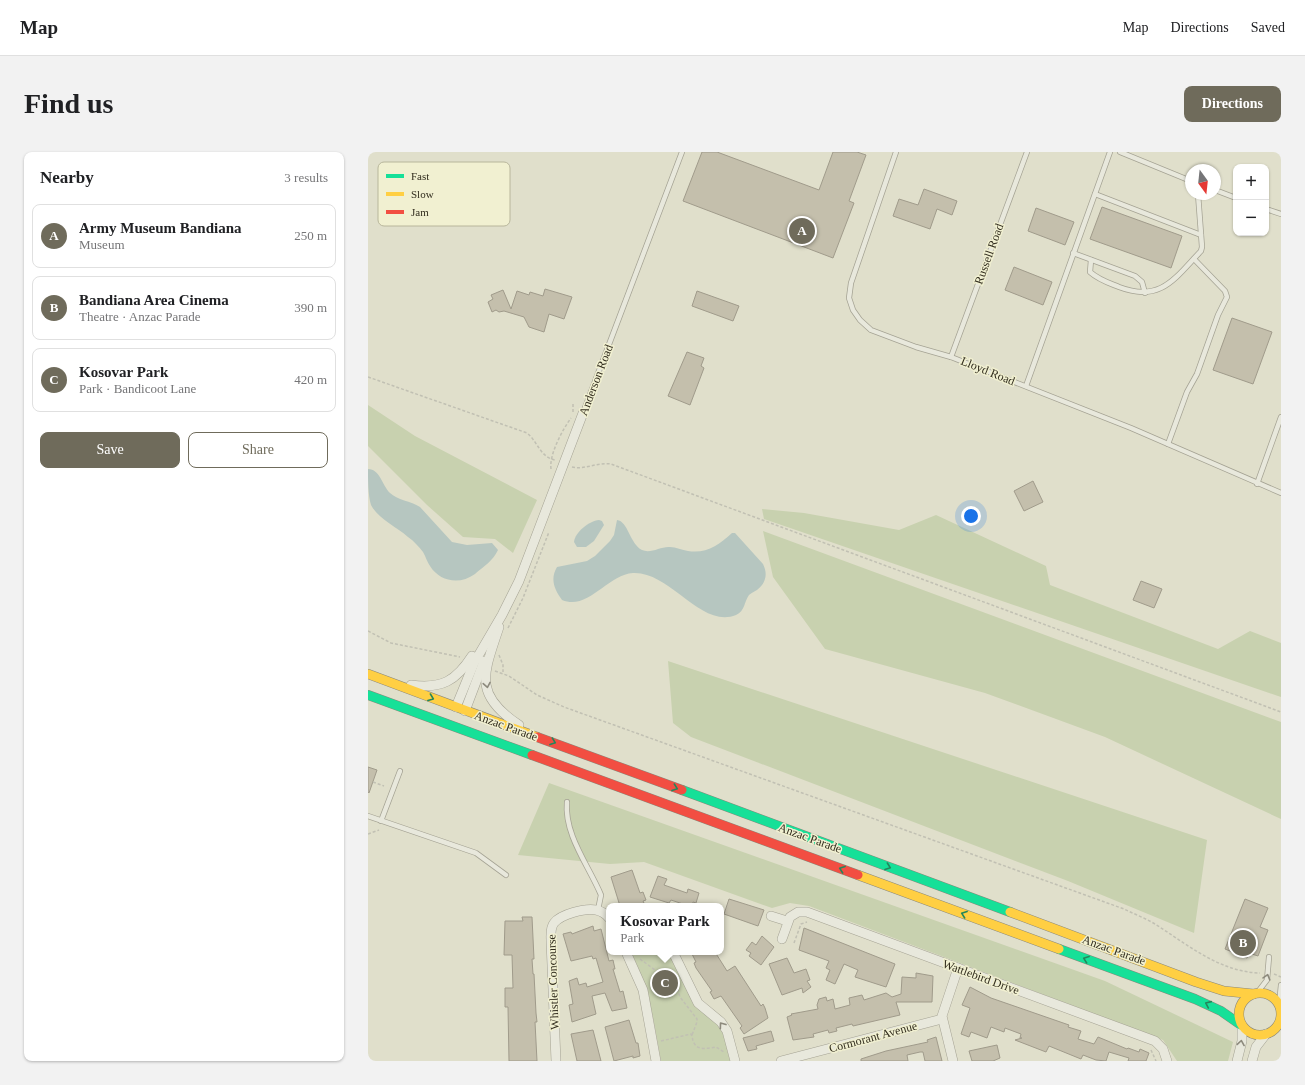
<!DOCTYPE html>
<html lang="en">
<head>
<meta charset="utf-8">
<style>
  :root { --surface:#fff; --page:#f2f2f2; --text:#202124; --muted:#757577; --line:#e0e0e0; --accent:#6f6b5b }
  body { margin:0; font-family:"Times New Roman",serif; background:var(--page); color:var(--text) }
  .controls { position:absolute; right:12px; top:12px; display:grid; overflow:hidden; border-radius:8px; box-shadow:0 1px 3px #0004 }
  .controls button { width:36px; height:36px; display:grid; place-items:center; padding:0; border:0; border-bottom:1px solid var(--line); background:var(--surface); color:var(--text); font:20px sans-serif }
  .compass { position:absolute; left:817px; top:12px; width:36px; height:36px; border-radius:50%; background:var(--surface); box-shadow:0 1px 3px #0004; rotate:165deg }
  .you { position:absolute; left:603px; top:364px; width:14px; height:14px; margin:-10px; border:3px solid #fff; border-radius:50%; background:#1a73e8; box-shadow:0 0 0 6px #1a73e833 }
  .badge { display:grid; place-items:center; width:26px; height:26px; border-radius:50%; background:var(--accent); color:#fff; font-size:13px; font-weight:700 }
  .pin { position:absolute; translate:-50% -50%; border:2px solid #fff; box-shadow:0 1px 4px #0006 }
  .popup { position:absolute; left:238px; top:751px; width:118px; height:52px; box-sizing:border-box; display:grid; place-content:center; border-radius:8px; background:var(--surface); filter:drop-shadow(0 1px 3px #0005); font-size:13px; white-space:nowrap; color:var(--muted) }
  .popup b { font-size:15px; color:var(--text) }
  .popup::after { content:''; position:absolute; left:50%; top:100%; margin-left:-8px; border:8px solid transparent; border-top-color:var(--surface) }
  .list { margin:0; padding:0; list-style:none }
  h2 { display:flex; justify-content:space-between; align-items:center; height:52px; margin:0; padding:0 16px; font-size:17px }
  h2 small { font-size:13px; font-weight:400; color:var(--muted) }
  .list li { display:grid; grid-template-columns:26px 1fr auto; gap:12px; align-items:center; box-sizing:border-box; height:64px; margin:0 8px 8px; padding:0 8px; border:1px solid var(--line); border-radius:8px }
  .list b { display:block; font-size:15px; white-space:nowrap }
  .list p { margin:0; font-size:13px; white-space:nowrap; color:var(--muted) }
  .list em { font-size:13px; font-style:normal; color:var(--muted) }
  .actions { display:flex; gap:8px; padding:12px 16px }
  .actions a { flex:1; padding:9px 0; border:1px solid var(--accent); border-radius:8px; text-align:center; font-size:14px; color:var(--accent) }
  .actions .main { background:var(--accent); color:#fff }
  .map { position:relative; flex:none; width:913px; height:909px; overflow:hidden; border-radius:8px }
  header { display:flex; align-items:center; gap:24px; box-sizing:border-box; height:56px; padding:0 20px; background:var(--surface); border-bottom:1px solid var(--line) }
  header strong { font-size:19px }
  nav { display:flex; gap:22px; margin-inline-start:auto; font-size:14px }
  .intro { display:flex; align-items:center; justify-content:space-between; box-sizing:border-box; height:96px; padding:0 24px }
  h1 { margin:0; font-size:28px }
  .button { padding:10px 18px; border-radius:8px; background:var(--accent); color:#fff; font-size:14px; font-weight:700 }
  main { display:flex; gap:24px; padding:0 24px }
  aside { flex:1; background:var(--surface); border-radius:8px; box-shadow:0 1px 3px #0004 }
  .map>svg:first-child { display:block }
  .green { fill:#c8d1af }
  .water { fill:#b6c6c0 }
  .building { fill:#c4bfac; stroke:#a09b8b }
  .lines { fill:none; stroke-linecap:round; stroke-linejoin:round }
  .lane-casing { stroke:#a5a394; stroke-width:6 }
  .street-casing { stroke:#a5a394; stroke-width:10 }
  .fast-casing { stroke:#8b887b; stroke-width:10 }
  .slow-casing { stroke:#8b887b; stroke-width:10 }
  .jam-casing { stroke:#8b887b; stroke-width:10 }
  .path { stroke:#c1c0b3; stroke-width:1.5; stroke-dasharray:3 2; stroke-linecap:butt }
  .lane { stroke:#e8e8dc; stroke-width:4.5 }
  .street { stroke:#e8e8dc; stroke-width:9 }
  .fast { stroke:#16e098; stroke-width:9 }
  .slow { stroke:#ffcf43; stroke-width:9 }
  .jam { stroke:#f24e42; stroke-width:9 }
  .oneway { stroke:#8d8a7d }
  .oneway2 { stroke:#24865b }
  .labels { text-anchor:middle; stroke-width:3; stroke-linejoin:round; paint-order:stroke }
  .street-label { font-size:12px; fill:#322d1e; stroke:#f1f0d1 }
  .key { fill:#f1f0d1; stroke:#b8b69b; stroke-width:1 }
  .key-label { font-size:11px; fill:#322d1e }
</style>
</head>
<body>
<header>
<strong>Map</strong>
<nav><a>Map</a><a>Directions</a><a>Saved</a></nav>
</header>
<div class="intro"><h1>Find us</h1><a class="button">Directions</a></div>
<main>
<aside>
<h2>Nearby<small>3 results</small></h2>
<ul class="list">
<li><span class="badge">A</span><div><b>Army Museum Bandiana</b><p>Museum</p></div><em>250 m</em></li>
<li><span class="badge">B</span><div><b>Bandiana Area Cinema</b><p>Theatre · Anzac Parade</p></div><em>390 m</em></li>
<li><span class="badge">C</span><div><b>Kosovar Park</b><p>Park · Bandicoot Lane</p></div><em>420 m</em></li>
</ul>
<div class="actions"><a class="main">Save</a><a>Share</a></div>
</aside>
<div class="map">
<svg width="913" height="909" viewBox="0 0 913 909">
  <rect width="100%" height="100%" fill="#e0dfcb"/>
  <g class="green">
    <path d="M0,253l47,31 122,64 -24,53 -18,-14 -32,-2 -36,-32 -59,-59z"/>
    <path d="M394,357l42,4 95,17 37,-15 110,51 4,19 168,64 32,-18 31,12v54l-517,-178z"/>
    <path d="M395,379l518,191v97l-176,-82 -120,-44 -160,-44 -52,-72z"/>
    <path d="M300,509l539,179 -13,93 -126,-52 -377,-144 -18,-14z"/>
    <path d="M181,631l556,198 128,61 -5,19h-51l-14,-21 -354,-134 -19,-3 -18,5 -128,-46 -34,2 -92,-9z"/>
    <path d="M263,800h39l42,66 11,14 7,29h-69c-7,-39 -12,-73 -30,-109z"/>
  </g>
  <g class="water">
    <path d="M0,317c12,0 14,16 22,24 7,7 21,8 30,14l32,35 15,3 25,-2 6,7c-5,11 -14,16 -23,24 -15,11 -35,8 -45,-8 -3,-4 -4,-9 -7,-14 -4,-5 -9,-11 -15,-15 -11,-10 -30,-18 -37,-32 -3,-10 -3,-25 -3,-36z"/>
    <path d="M231,368l3,1 2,4 -10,16 -8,6h-9l-3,-5c1,-10 15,-21 25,-22z"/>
    <path d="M249,368c11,1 13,24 25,30 9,4 19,-4 28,-3 6,0 12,3 18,4 18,3 31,-6 44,-18h3l28,31c5,10 3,19 -6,26 -3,2 -6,3 -8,5 -5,7 -4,16 -13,20 -35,14 -66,-44 -103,-42 -26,2 -45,38 -71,27 -8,-11 -12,-21 -5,-33l30,-6 8,-5 15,-15 4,-6z"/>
  </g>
  <g class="building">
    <path d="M334,0h15l102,38 14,-38h24l9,3 -17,46 5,2 -21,55 -150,-57z"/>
    <path d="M556,37l33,12 -5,14 -15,-6 -7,20 -37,-13 6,-17 19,6z"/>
    <path d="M734,55l80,29 -11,32 -81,-29z"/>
    <path d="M668,56l38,14 -9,23 -37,-14z"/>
    <path d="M646,115l38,15 -9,23 -38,-15z"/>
    <path d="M177,137l27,8 -8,22 -15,-5 -5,18 -15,-5 -5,-10 -20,-6 -5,1 -3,-2 -4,2 -4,-10 5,-3 -2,-4 12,-5 8,19 6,-18 12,4 1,-3 13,4z"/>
    <path d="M329,139l42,15 -6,15 -41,-15z"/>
    <path d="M864,166l40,14 -19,52 -40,-14z"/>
    <path d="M319,200l17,6 -3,8 3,2 -14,37 -22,-9z"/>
    <path d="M665,329l10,21 -19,9 -10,-20z"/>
    <path d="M773,429l21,8 -8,19 -21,-8z"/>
    <path d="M0,615l9,3 -8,23 -1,-1z"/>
    <path d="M264,718l8,23 3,-1 3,8 -3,1 1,2 -9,3h-15l-9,-29z"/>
    <path d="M290,724l9,3 -3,6 23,8 1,-4 11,4 -3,10 -3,-1 -1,4h-9v-2l-12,-4 -2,3 -19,-6z"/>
    <path d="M361,747l35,11 -6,16 -34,-12z"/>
    <path d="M877,747l23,9 -8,19 8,3 -10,26 -9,-3 -2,5 -22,-9z"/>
    <path d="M154,765h10l2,42h-2l1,15h1l2,39 1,9h-2l2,39h-28l-1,-54h-3v-19h8l-1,-33h-8l1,-34h18z"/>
    <path d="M225,774l1,5 7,-2 8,32 4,-1 2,9h-2l7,23 3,-1 4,17 -15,3 -7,-18 -13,3 4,18 -24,8 -3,-17 4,-1 -4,-23 8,-3 2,7 7,-2 1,4 16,-5 -7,-24 -3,1 -1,-3 -21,5 -8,-27 8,-2 1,2z"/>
    <path d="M436,776l91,36 -9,23 -31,-10 3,-7 -14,-6 -9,20 -9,-4 4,-10 -4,-2 3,-7 -30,-11z"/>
    <path d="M394,784l12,11 -13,18 -12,-9 2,-3 -5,-3 6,-8 4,3z"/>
    <path d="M323,800h24l12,19 8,-5 26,40 2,-2 2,4 3,10 -24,16 -4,-6 2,-2 -21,-30 -7,3 -4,-7 2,-1 -16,-23 -2,-5 2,-1z"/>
    <path d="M419,806l7,15 12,-4 4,11 -3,1 4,6 -8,6 -1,-5 -20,7 -13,-31z"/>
    <path d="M548,821l17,3 -1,26h-36l4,13 -47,11 -1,-2 -16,4 1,3 -8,2 -1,-3 -15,4 1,3 -21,3 -6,-23 5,-2 -1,-1 27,-5 -1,-4 2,-6 7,-2 1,4 6,-2 2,10 15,-4 -1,-7 13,-3 2,5 22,-7 6,4 9,-3 1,-17 14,1z"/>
    <path d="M602,835l21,11 78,27 -1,2 13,4 -3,8 16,5 4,-7 29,12 1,-1 11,4 1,-3 9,4 -3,8h-18l1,-3 -20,-6 -3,9 -10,-1 -13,-5 -2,4 -32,-13 -3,6 -31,-12 7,-2h-2l1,-4 -16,-6 -1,4 -13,-5 -4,11 -16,-6 -2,5 -8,-3 9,-26 -8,-3z"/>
    <path d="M261,868l7,23h2l2,13 -7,2v-2l-19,5 -9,-34z"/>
    <path d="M225,878l8,31h-24l-6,-27z"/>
    <path d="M403,879l3,10 -18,5 1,3 -9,2 -5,-13z"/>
    <path d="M568,885l6,24h-17l-2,-9h-3l-13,3 1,6h-47v-2l25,-8 42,-9 -1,-2z"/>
    <path d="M629,893l3,13 -7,3h-21l-3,-10z"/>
  </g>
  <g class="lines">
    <g class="lane-casing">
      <g id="lane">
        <path d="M528,0l-45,131 -2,15 4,12 7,10 11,10 45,17 35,10 180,71 150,65"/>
        <path d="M752,0l71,29"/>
        <path d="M847,38l21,8"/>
        <path d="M727,42l106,41"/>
        <path d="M898,57l15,5"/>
        <path d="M705,101l62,23 7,6 3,11"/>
        <path d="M723,108l-1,12c9,8 19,11 29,15 42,16 56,-9 82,-36l1,-4 -4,-53"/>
        <path d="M583,205l76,-205"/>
        <path d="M658,234l84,-234"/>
        <path d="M215,261l99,-261"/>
        <path d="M800,292l19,-52 10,-18 21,-59 9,-18 -2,-6 -31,-32"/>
        <path d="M889,332l24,-67"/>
        <path d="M199,650c-3,33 22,64 34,93l-3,15"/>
        <path d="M0,664l108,37 30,22"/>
        <path d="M13,669l19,-50"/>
        <path d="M889,841l10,-13 2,-23"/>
        <path d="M911,853l2,-20"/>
      </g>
    </g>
    <g class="street-casing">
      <g id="street">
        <path d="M131,475c-15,46 -27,67 20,98"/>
        <path d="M43,533c31,4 45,-4 61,-29"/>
        <path d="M88,555l18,-44 28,-48 17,-34 64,-168"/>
        <path d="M97,559l19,-50"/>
        <path d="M403,764l16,5"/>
        <path d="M414,787l8,-22 8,-5h9l348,129 8,8 4,12"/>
        <path d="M258,800l17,38 13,71"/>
        <path d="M305,800l25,51 23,19 6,9 8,30"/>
        <path d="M188,909l-5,-120c0,-6 -1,-13 3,-18 7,-9 31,-15 42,-13 5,1 10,4 13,8"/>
        <path d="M413,909l161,-42"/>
        <path d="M585,909l-11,-45 16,-48"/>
        <path d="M869,909l5,-20v-15"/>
        <path d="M884,909l4,-14 10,-13"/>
      </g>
    </g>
    <g class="fast-casing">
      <g id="fast">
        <path d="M0,543l164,60"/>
        <path d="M314,638l328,122"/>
        <path d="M691,797l136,50 26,12 20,14"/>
      </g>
    </g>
    <g class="slow-casing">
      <g id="slow">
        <path d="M0,522l169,63"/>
        <path d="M490,723l201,74"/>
        <path d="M642,760l186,70 28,9 30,3"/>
        <circle cx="892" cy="862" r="21"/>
      </g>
    </g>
    <g class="jam-casing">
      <g id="jam">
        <path d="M169,585l145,53"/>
        <path d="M164,603l326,120"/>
      </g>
    </g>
    <g class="path">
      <path d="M0,225l159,56c11,9 13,24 28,27"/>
      <path d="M205,252v8"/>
      <path d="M204,315c13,3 25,-5 39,-3l670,248"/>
      <path d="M183,317c-2,-15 12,-40 20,-51"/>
      <path d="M140,476l15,-30 26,-66"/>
      <path d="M0,479l23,12 69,14"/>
      <path d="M131,503l4,10v7"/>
      <path d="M127,519l14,5 28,19 27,12 560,202c10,5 21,9 31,15 33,21 65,48 105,49"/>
      <path d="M5,630l11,4"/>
      <path d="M0,682l11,-4"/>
      <path d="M426,791l7,-19 6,-2"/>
      <path d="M272,807l15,11 20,10 5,17 17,22v3l-5,13"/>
      <path d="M906,822l7,3"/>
      <path d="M293,889l30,-7c2,3 1,6 3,9 4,8 15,5 22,4l8,5"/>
      <path d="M783,898l5,11"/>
    </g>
    <use href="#lane" class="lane"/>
    <use href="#street" class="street"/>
    <use href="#fast" class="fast"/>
    <use href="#slow" class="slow"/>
    <use href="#jam" class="jam"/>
  </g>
  <defs><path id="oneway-chevron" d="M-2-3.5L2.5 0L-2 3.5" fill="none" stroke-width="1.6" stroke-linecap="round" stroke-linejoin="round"/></defs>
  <g class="oneway">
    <use href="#oneway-chevron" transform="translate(119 533) rotate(80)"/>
    <use href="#oneway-chevron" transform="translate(899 825) rotate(-74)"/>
    <use href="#oneway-chevron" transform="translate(354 873) rotate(-126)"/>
    <use href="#oneway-chevron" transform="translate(873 891) rotate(-81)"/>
  </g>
  <g class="oneway2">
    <use href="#oneway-chevron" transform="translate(63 546) rotate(21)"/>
    <use href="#oneway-chevron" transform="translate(185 590) rotate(20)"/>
    <use href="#oneway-chevron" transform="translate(307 636) rotate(20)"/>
    <use href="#oneway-chevron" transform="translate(520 715) rotate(20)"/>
    <use href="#oneway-chevron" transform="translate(474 717) rotate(-160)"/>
    <use href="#oneway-chevron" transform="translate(596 762) rotate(-160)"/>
    <use href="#oneway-chevron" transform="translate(718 807) rotate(-160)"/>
    <use href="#oneway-chevron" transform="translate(840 852) rotate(-156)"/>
  </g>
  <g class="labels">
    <g class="street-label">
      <text transform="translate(621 102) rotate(-70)" y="4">Russell Road</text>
      <text transform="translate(620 219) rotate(22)" y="4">Lloyd Road</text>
      <text transform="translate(228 228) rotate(-69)" y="4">Anderson Road</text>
      <text transform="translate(138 574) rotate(20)" y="4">Anzac Parade</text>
      <text transform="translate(442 686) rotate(20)" y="4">Anzac Parade</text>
      <text transform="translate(746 798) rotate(20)" y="4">Anzac Parade</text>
      <text transform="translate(613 825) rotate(20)" y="4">Wattlebird Drive</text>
      <text transform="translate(185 830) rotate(-92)" y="4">Whistler Concourse</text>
      <text transform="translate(505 885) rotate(-15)" y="4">Cormorant Avenue</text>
    </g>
  </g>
  <rect x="10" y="10" width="132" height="64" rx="6" class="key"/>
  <rect x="18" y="22" width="18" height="4" fill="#16e098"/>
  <rect x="18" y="40" width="18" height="4" fill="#ffcf43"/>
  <rect x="18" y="58" width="18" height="4" fill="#f24e42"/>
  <g class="key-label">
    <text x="43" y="28">Fast</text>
    <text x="43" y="46">Slow</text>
    <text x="43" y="64">Jam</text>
  </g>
</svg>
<div class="controls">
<button>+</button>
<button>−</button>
</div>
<svg class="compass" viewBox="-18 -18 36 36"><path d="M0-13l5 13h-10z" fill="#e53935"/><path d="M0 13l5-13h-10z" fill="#757577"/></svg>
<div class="you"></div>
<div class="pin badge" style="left:434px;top:79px">A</div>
<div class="pin badge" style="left:875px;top:791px">B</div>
<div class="pin badge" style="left:297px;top:831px">C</div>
<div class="popup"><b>Kosovar Park</b>Park</div>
</div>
</main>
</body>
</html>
